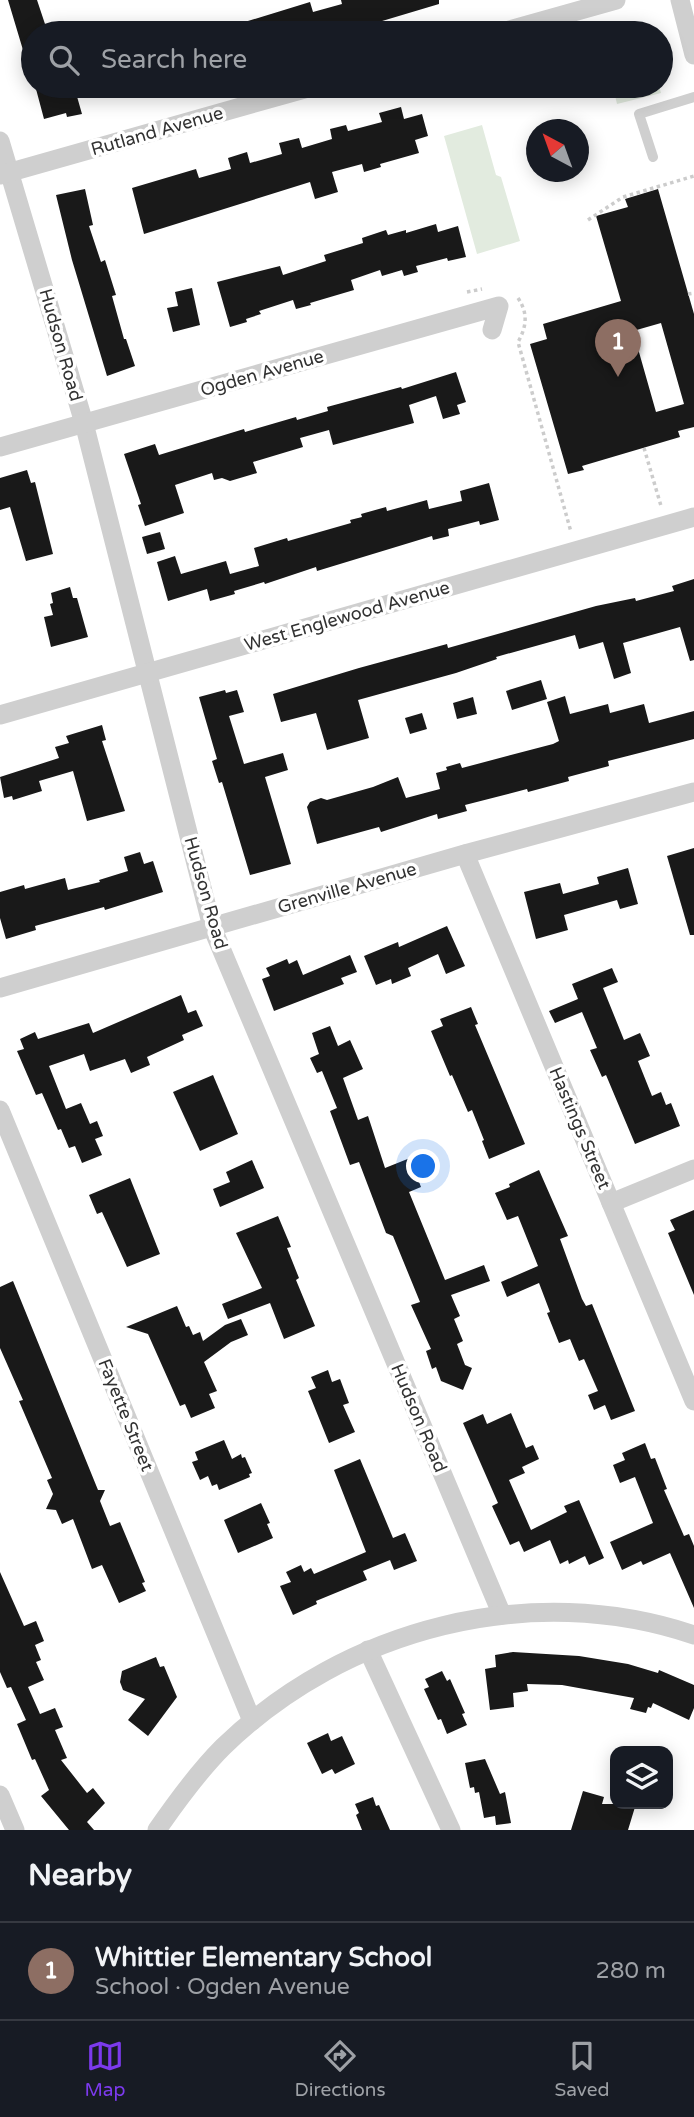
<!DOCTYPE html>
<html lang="en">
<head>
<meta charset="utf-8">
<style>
  :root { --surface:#171b24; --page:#242831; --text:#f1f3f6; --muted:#9ea1a6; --line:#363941; --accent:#7c3aed }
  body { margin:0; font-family:"Varela Round",sans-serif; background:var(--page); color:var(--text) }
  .controls { position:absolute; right:21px; bottom:21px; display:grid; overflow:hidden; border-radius:14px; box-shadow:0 4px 18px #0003 }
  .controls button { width:63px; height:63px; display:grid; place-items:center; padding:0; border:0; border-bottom:2px solid var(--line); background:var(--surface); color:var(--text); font:35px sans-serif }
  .compass { position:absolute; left:526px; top:119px; width:63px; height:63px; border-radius:50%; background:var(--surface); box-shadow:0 4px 18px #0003; rotate:319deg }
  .you { position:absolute; left:424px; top:1167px; width:24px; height:24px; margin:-18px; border:5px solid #fff; border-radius:50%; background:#1a73e8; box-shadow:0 0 0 10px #1a73e833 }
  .badge { display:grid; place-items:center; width:46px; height:46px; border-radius:50%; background:var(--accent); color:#fff; font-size:23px; font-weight:700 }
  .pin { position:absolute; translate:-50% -58px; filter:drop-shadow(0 2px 4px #0008) }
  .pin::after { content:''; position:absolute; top:37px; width:24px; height:21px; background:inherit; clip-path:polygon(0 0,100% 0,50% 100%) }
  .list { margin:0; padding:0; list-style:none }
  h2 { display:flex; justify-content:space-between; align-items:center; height:91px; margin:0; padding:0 28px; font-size:30px }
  h2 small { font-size:23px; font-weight:400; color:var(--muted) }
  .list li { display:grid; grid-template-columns:46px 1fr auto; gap:21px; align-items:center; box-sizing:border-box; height:98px; padding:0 28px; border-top:2px solid var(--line) }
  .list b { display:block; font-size:26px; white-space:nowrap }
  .list p { margin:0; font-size:23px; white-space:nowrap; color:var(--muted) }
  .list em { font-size:23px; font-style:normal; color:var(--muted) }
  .icon { flex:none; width:38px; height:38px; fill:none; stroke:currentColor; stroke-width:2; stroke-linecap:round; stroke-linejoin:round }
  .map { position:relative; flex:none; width:694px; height:1830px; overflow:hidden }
  .search { position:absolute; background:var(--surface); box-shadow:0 4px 18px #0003; left:21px; right:21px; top:21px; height:77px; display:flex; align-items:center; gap:18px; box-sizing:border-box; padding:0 24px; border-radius:38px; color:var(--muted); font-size:26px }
  .sheet { height:189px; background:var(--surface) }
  nav { display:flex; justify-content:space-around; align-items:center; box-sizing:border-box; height:98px; border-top:2px solid var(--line); background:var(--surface); font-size:19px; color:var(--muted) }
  nav a { display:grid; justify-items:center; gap:4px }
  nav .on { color:var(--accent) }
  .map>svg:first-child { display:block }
  .green { fill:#e2ebdf }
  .building { fill:#191919; fill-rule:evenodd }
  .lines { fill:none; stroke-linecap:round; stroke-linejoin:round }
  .path { stroke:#ccc; stroke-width:3.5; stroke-dasharray:3.5 3.5; stroke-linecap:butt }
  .lane { stroke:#cfcfcf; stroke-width:10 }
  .street { stroke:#cfcfcf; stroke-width:19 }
  .labels { text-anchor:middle; stroke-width:7; stroke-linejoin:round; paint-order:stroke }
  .street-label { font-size:18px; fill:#323232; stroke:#fff }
</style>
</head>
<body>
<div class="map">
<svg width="694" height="1830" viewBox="0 0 694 1830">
  <rect width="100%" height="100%" fill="#fff"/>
  <g class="green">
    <path d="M613,86h46l2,7 -44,11z"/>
    <path d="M482,125l14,50 5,2 19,64 -43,13 -33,-118z"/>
  </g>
  <g class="building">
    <path d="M8,0h29l11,33h-15v37h-4z"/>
    <path d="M341,0h98v4l-97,29h-119l-1,-4 88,-27 3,10 29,-8z"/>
    <path d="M47,86h15l3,10 11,-3 6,21 -15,3 -1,-4 -22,6 -8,-30z"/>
    <path d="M401,107l3,12 18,-5 6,22 -13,4 4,13 -39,11 1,3 -17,5 -2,-8 -30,8 6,20 -23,7 -5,-17 -166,52 -12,-46 64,-19 3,9 32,-9 -3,-11 19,-6 3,11 32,-9 -3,-11 20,-5 3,10 30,-9 -2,-10 16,-4 2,6 34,-9 -3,-9z"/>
    <path d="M85,189l8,36 -4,1 12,36 4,-2 11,35 -4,1 12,43h2l9,27 -28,10 -35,-116 -16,-65z"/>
    <path d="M658,189l36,125v113l-16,4 2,6 -98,29 2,4 -16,4 -38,-130 17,-5 -4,-15 78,-23 -25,-85 32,-9 -3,-8zM661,323l23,81 -28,8 -23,-81z"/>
    <path d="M436,224l2,8 20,-6 8,31 -18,4 -1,-3 -31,8 2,6 -14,4 -2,-6 -20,6 -2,-6 -29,10 3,10 -44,13 1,2 -15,4 -3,-9 -34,11 2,3 -15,5 1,3 -17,5 -13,-45 63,-16 3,9 43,-14 -2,-6 39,-12 -1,-5 24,-8 2,5 18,-5v3z"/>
    <path d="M192,288l8,37 -27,7 -6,-24 11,-2 -3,-14z"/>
    <path d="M456,372l10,30 -9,3 3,9 -17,5 -7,-23 -27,9 5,18 -81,22 -4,-15 -29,8 3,9 -50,15 4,11 -27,8 -8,-3 -8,2 -2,-7 -37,12 9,28 -39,13 -7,-21 3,-1 -17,-50 31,-10 4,11 85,-26 1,3 51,-15 1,3 31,-9 -1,-4 74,-20 1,2z"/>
    <path d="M27,470l4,13 4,-1 18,72 -27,7 -16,-54 -10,3v-32z"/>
    <path d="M489,483l10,37 -19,5 -1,-4 -31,8 1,7 -16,4 -1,-4 -115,35 -1,-4 -51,17 -1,-2 -30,9 1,3 -25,7 -3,-12 -39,12 -11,-39 18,-6 6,18 45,-13 4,13 29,-8 -5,-18 33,-10 1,3 63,-18 -1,-3 12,-3 -1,-3 25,-7 1,4 40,-11 2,9 33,-8 -2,-10z"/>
    <path d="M160,532l5,17 -18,5 -5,-17z"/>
    <path d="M694,579v81l-4,1 -10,-34 -57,16 8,30 -17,6 -11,-37 -24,7 -4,-14 -79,22 1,2 -41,14 -98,27 11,38 -42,12 -11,-37 -35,9 -8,-28 86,-26 88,-24 1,4 148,-42 39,-8 1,3 38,-10 -2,-5z"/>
    <path d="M70,587l3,11h4l11,39 -37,10 -7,-30 9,-2 -3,-11 3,-1 -2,-10z"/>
    <path d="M541,680l6,19 -35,11 -6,-19z"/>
    <path d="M225,690l1,3 11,-3 7,22 -15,4 15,48 39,-11 5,17 -23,7 26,87 -41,11 -28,-93 -3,1 -7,-22 5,-2 -18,-62z"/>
    <path d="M565,696l5,18 38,-10 2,9 34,-9 5,19 45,-12v28l-86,22 1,5 -41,11 1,4 -41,11 -1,-3 -62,16 2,6 -29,8 -1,-5 -56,18 -2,-5 -62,17 -10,-37 3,-5 11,-4 6,2 46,-13 25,-10 8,21 34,-9 -4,-16 11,-3 -1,-3 14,-4 2,5 91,-24 6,-3 -12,-39z"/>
    <path d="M473,697l4,17 -20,5 -4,-16z"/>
    <path d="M422,713l5,16 -17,5 -5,-16z"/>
    <path d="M102,725l4,15 -4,1 23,70 -38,10 -14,-50 -34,10 3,10 -29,9 -1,-4 -8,2 -4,-21 59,-19 -4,-11 14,-4 -3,-7z"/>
    <path d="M694,848v87h-4l-23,-79z"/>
    <path d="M140,852l4,12 9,-3 10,31 -58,18 -1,-3 -69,19 1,4 -30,9 -6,-21v-26l24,-7 1,4 40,-11 3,12 32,-8 -1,-2 29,-9 -4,-14z"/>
    <path d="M628,868l10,36 -18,5 -3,-9 -53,15 4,15 -32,9 -12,-47 36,-9 3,11 36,-10 -2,-7z"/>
    <path d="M447,926l18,40 -19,8 -8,-20 -30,14 3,8 -19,8 -1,-5 -15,6 -12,-29 34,-14 1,5z"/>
    <path d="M350,955l7,17 -16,6 3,6 -70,27 -12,-32 8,-3 -4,-8 21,-9 2,5 8,-4 6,15z"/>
    <path d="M612,968l6,14 -15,6 21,52 16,-7 10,23 -12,5 14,35 9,-4 5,13 5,-2 9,23 -45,18 -29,-69 -4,2 -12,-27 7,-2 -15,-36 -27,11 -6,-12 29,-12 -6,-15z"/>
    <path d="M181,995l7,18 8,-3 7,16 -21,9 2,5 -37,17 3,8 -19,8 -6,-14 -35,12 -6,-17 -35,12 17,43 15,-6 9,21 7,-3 6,15 -8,3 7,16 -20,8 -7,-17 -6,2 -8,-19 -3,1 -16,-37 -6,2 -19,-44 7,-2 -4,-10 15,-7 3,7 51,-16 4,10z"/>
    <path d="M471,1007l7,17 -3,1 50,119 -36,15 -7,-18 2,-1 -12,-30 -4,2 -16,-37 -2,1 -19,-45 12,-5 -3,-7z"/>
    <path d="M330,1026l8,20 12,-6 13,29 -20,9 15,42 10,-4 17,52 25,-10 11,29 -12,5 36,88 39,-15 6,16 -39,14 9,21 -6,3 9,22 -6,3 8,21 7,3 -9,22 -22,-9 -5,-14 -4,2 -6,-18 5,-2 -20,-44 9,-3 -27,-66 -7,-3 -27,-71 -9,3 -20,-54 7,-3 -15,-37 -5,2 -7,-15 9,-4 -7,-21z"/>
    <path d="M213,1075l25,59 -38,17 -27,-59z"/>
    <path d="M252,1160l12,28 -44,19 -7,-18 17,-7 -4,-10z"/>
    <path d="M539,1170l29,66 -8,3 22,60 4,7 6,-2 43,107 -24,9 -6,-15 -11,5 -6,-15 10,-4 -14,-32 -5,2 -9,-22 -11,4 -12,-30 3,-1 -11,-29 -32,14 -6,-15 37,-16 -20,-50 -11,4 -12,-27 15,-6 -1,-3z"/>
    <path d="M130,1178l30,76 -33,13 -25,-55 -5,2 -8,-19z"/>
    <path d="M694,1210v85l-26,-62 7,-3 -5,-10z"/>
    <path d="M278,1216l13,31 -4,1 12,30 -3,2 19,46 -31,13 -14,-36 -42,16 -6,-15 40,-16 -26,-55z"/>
    <path d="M13,1281l85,209h7l-5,11 10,25 10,-4 25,60 -3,1 4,8 -27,12 -17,-38 -10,4 -19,-50 -11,5 -6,-14 -10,-1 7,-15 -6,-14 5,-2 -33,-77 4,-1 -23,-52v-61z"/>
    <path d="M177,1306l9,21 3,-1 4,9 7,-3 3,9 22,-16 16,-6 7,16 -17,7 -27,20 13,29 -8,3 6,14 -24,10 -6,-14 -5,2 -32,-72 -22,-7z"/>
    <path d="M328,1370l4,12 8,-3 9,24 -6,2 12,27 -26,11 -21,-52 8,-3 -5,-11z"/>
    <path d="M511,1413l15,35 7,-3 6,14 -17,8 3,6 -16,7 22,50 36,-18 -3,-6 15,-6 25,58 -15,7 -4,-9 -16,8 -1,-4 -8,4 -10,-24 -26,12 -5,-11 -9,4 -18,-39 6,-3 -35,-80 20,-9 4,10z"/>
    <path d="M224,1440l8,19 9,-5 1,4 3,-1 7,16 -3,1 1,3 -31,13 -2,-6 -5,2 -4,-10 -8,4 -8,-18 6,-2 -3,-8z"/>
    <path d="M645,1443l6,16 4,-1 12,31 -3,1 20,46 5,-2 5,12v62l-24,-55 -27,12 -2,-4 -19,9 -12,-28 43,-19 -18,-46 -15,6 -7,-18 12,-5 -3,-7z"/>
    <path d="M360,1459l33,79 12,-5 12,28 -23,9 -4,-10 -27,11 4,9 -51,21 1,3 -24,11 -13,-29 11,-4 -5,-10 15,-7 3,7 7,-4 3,6 52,-22 -32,-82z"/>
    <path d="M261,1503l9,20 -3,1 6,14 -35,15 -14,-33z"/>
    <path d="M0,1572l24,54 12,-5 8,20 -9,4 6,15 -5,2 8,18 -16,7 12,27 15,-6 8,19 -8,3 12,28 -6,2 26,33 6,-5 12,15 -18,19 7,8h-25l-28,-34 8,-6 -14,-31 -3,1 -15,-36 9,-4 -15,-33 -4,1 -7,-16z"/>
    <path d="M513,1652l66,4 49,8 30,9 1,-3 35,15v23l-5,12 -36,-17 -2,5 -3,-1 -2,6 -16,-4 4,-11 -72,-13 -35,-1 1,7 -15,2 1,14 -24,3 -5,-41 11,-2 -1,-12z"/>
    <path d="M156,1657l4,10 4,-1 13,31 -29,39 -20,-16 17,-21 -22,-9 -3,-8 2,-11z"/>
    <path d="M442,1671l5,10 3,-2 15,34 -3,1 5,11 -20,9 -6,-15 -3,1 -14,-31 5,-2 -4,-8z"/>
    <path d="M328,1733l3,8 11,-5 13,28 -20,10 -3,-5 -10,5 -15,-31z"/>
    <path d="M485,1759l15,35 5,-2 6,31 -15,2 -1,-9 -11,2 -5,-26 -4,1 -1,-6 -4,1 -5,-25z"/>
    <path d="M583,1791l21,6 -2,7h23l10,3 -7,23h-57z"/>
    <path d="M373,1797l3,9 3,-1 11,25h-28l-6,-15 3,-2 -4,-9z"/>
  </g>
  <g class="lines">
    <g class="path">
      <path d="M588,220l35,-23 71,-21"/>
      <path d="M467,292l15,-3"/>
      <path d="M688,294l6,-1"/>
      <path d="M518,298c10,15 9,28 0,44l53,190"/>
      <path d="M644,448l17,58"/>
    </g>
    <path class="lane" d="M653,157l-14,-43 55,-17"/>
    <g class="street">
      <path d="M680,0l14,55"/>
      <path d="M499,33l117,-33"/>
      <path d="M0,141l84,282 128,504 290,688"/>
      <path d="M0,175l315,-89"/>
      <path d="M0,447l499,-141 -7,24"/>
      <path d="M0,715l694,-198"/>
      <path d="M465,854l229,547"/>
      <path d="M0,988l465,-134 229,-62"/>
      <path d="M0,1110l252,611"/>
      <path d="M611,1203l83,-34"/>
      <path d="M368,1650l83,180"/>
      <path d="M0,1795l15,35"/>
      <path d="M157,1830c20,-29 41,-58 66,-83 122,-119 308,-167 471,-112"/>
    </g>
  </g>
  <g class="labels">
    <g class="street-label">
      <text transform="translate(157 131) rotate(-16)" y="6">Rutland Avenue</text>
      <text transform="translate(61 345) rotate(74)" y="6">Hudson Road</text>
      <text transform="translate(262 373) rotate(-16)" y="6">Ogden Avenue</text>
      <text transform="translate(347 616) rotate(-16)" y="6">West Englewood Avenue</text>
      <text transform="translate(347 888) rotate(-16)" y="6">Grenville Avenue</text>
      <text transform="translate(206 893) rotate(74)" y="6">Hudson Road</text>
      <text transform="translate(580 1128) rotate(67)" y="6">Hastings Street</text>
      <text transform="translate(126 1415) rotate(68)" y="6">Fayette Street</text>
      <text transform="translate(419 1418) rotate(67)" y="6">Hudson Road</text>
    </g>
  </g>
</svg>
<div class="controls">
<button><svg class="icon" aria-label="layers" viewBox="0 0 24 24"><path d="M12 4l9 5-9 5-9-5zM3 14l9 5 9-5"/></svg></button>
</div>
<svg class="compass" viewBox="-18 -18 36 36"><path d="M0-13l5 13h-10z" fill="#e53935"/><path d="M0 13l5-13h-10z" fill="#9ea1a6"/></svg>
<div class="you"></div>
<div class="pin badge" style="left:618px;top:377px;background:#8d6e63">1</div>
<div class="search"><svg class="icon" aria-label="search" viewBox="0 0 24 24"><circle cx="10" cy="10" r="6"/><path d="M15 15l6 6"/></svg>Search here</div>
</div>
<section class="sheet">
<h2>Nearby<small></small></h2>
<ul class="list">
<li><span class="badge" style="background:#8d6e63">1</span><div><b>Whittier Elementary School</b><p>School · Ogden Avenue</p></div><em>280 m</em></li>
</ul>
</section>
<nav>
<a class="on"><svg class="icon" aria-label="map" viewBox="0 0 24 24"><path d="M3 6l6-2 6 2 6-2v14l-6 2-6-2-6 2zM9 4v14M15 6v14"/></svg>Map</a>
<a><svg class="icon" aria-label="directions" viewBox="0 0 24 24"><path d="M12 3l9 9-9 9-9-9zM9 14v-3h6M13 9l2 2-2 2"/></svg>Directions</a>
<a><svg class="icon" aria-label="saved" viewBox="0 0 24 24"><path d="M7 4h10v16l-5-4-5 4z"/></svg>Saved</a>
</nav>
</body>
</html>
